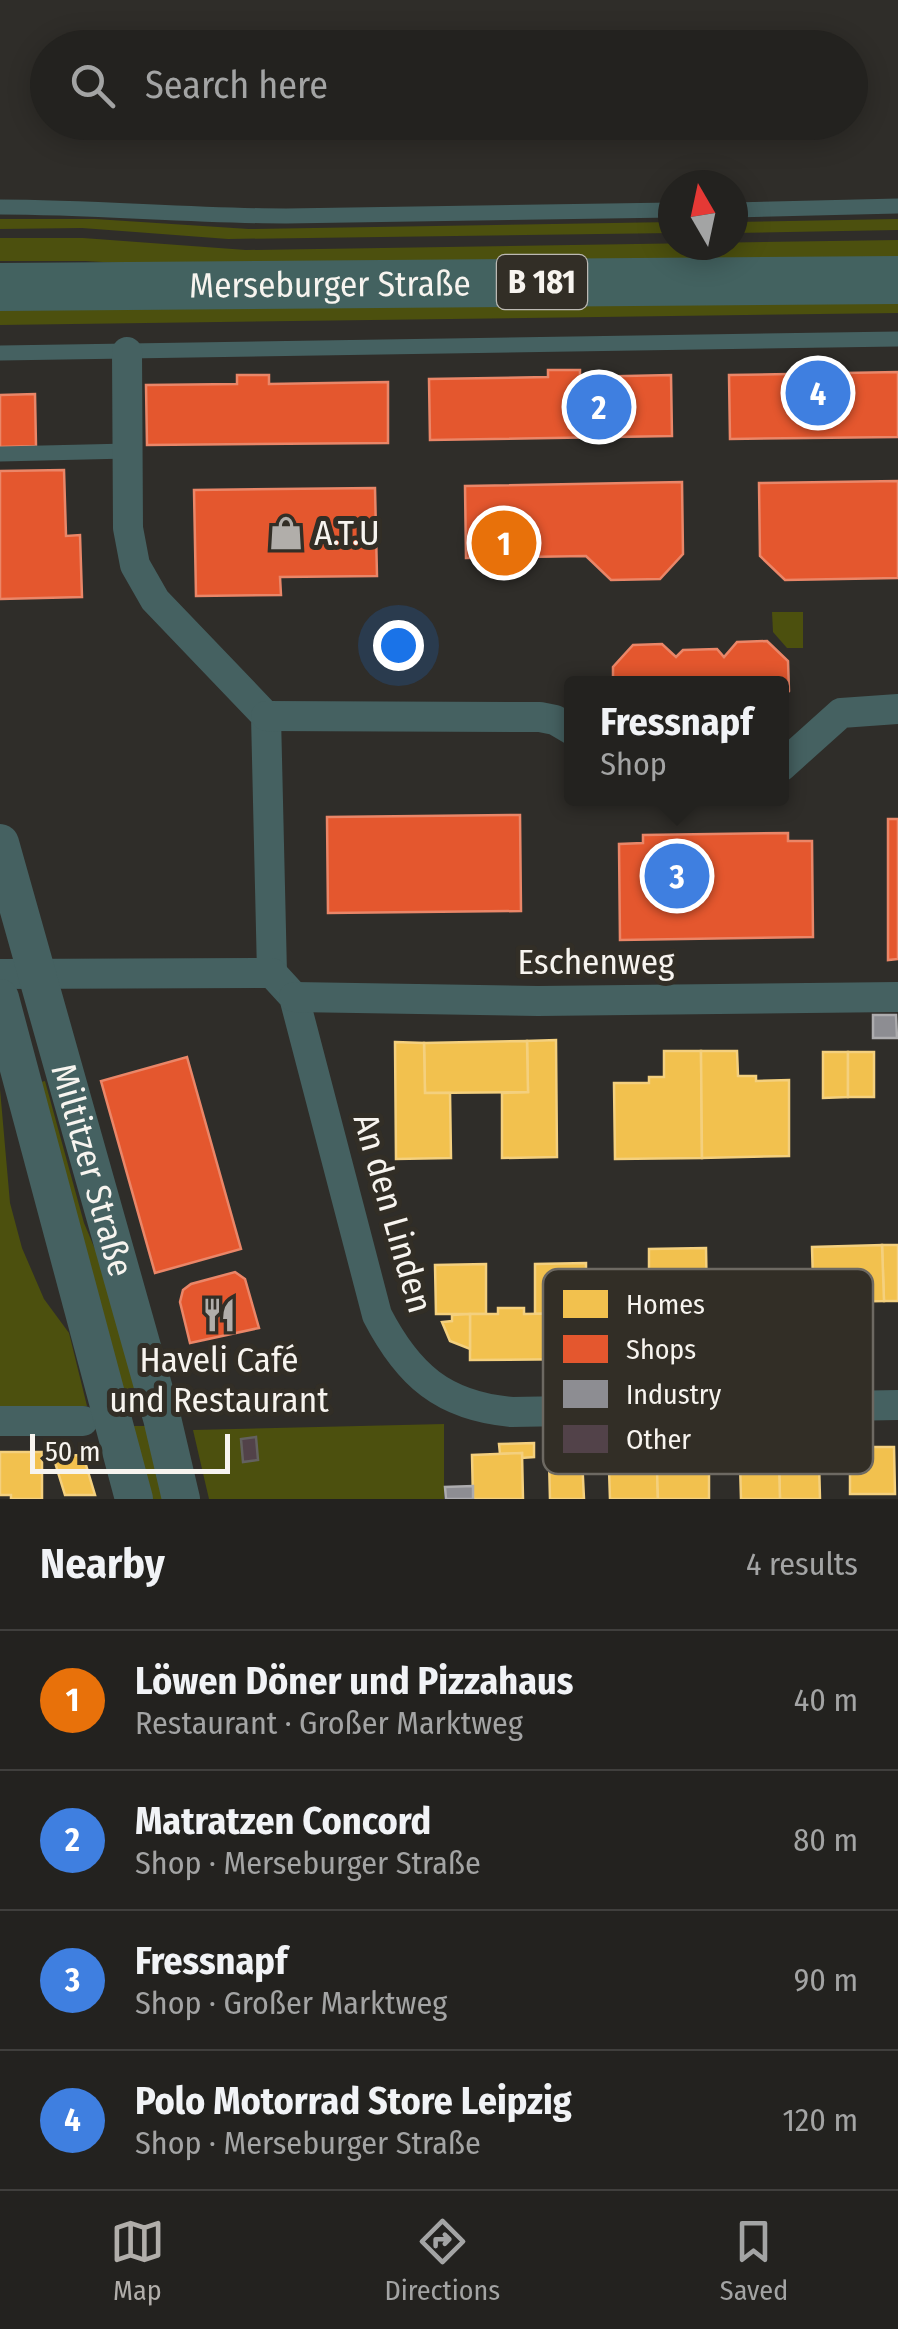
<!DOCTYPE html>
<html lang="en">
<head>
<meta charset="utf-8">
<style>
  :root { --surface:#23221f; --page:#2f2f2c; --text:#f1f3f6; --muted:#a3a4a4; --line:#403f3d; --accent:#b1aeaa }
  body { margin:0; font-family:"Fira Sans Condensed",sans-serif; background:var(--page); color:var(--text) }
  .compass { position:absolute; left:658px; top:170px; width:90px; height:90px; border-radius:50%; background:var(--surface); box-shadow:0 5px 25px #0003; rotate:351deg }
  .scale { position:absolute; left:30px; bottom:25px; width:200px; box-sizing:border-box; padding-left:10px; border:5px solid #f7f4ef; border-top:0; font-size:28px; line-height:35px; white-space:nowrap; color:#f7f4ef; -webkit-text-stroke:8px #322e26; paint-order:stroke }
  .you { position:absolute; left:398px; top:645px; width:35px; height:35px; margin:-25px; border:8px solid #fff; border-radius:50%; background:#1a73e8; box-shadow:0 0 0 15px #1a73e833 }
  .badge { display:grid; place-items:center; width:65px; height:65px; border-radius:50%; background:var(--accent); color:#fff; font-size:32px; font-weight:700 }
  .pin { position:absolute; translate:-50% -50%; border:5px solid #fff; box-shadow:0 2px 10px #0006 }
  .popup { position:absolute; left:564px; top:676px; width:225px; height:130px; box-sizing:border-box; display:grid; place-content:center; border-radius:10px; background:var(--surface); filter:drop-shadow(0 2px 8px #0005); font-size:32px; white-space:nowrap; color:var(--muted) }
  .popup b { font-size:38px; color:var(--text) }
  .popup::after { content:''; position:absolute; left:50%; top:100%; margin-left:-20px; border:20px solid transparent; border-top-color:var(--surface) }
  .list { margin:0; padding:0; list-style:none }
  h2 { display:flex; justify-content:space-between; align-items:center; height:130px; margin:0; padding:0 40px; font-size:42px }
  h2 small { font-size:32px; font-weight:400; color:var(--muted) }
  .list li { display:grid; grid-template-columns:65px 1fr auto; gap:30px; align-items:center; box-sizing:border-box; height:140px; padding:0 40px; border-top:2px solid var(--line) }
  .list b { display:block; font-size:38px; white-space:nowrap }
  .list p { margin:0; font-size:32px; white-space:nowrap; color:var(--muted) }
  .list em { font-size:32px; font-style:normal; color:var(--muted) }
  .icon { flex:none; width:55px; height:55px; fill:none; stroke:currentColor; stroke-width:2; stroke-linecap:round; stroke-linejoin:round }
  .map { position:relative; flex:none; width:898px; height:1499px; overflow:hidden }
  .search { position:absolute; background:var(--surface); box-shadow:0 5px 25px #0003; left:30px; right:30px; top:30px; height:110px; display:flex; align-items:center; gap:25px; box-sizing:border-box; padding:0 35px; border-radius:55px; color:var(--muted); font-size:38px }
  .sheet { height:690px; background:var(--surface) }
  nav { display:flex; justify-content:space-around; align-items:center; box-sizing:border-box; height:140px; border-top:2px solid var(--line); background:var(--surface); font-size:28px; color:var(--muted) }
  nav a { display:grid; justify-items:center; gap:5px }
  nav .on { color:var(--accent) }
  .map>svg:first-child { display:block }
  .green { fill:#4c500e }
  .homes { fill:#f2c14e; stroke:#f4d07e; stroke-width:2.5 }
  .shops { fill:#e4572e; stroke:#ea8668; stroke-width:2.5 }
  .industry { fill:#8d8d92; stroke:#adacae; stroke-width:2.5 }
  .building { fill:#524249; stroke:#63615f; stroke-width:2.5 }
  .lines { fill:none; stroke-linecap:round; stroke-linejoin:round }
  .service { stroke:#456161; stroke-width:15 }
  .minor { stroke:#456161; stroke-width:30 }
  .tertiary { stroke:#456161; stroke-width:38 }
  .primary { stroke:#436260; stroke-width:48 }
  .labels { text-anchor:middle; stroke-width:10; stroke-linejoin:round; paint-order:stroke }
  .shield { fill:#322e26; stroke:#bcb9b3; stroke-width:2.5 }
  .shield-label { font-size:32px; font-weight:bold; fill:#f7f4ef }
  .street-label { font-size:35px; fill:#f7f4ef; stroke:#322e26 }
  .poi-label { font-size:35px; fill:#f7f4ef; stroke:#322e26; text-anchor:start }
  .key { fill:#322e26; stroke:#6d6962; stroke-width:2.5 }
  .key-label { font-size:28px; fill:#f7f4ef }
</style>
</head>
<body>
<div class="map">
<svg width="898" height="1499" viewBox="0 0 898 1499">
  <rect width="100%" height="100%" fill="#2f2d29"/>
  <g class="green">
    <path d="M0,219h95l154,10 424,-7v11l-445,6 -146,-11 -82,1z"/>
    <path d="M898,219v11l-165,3v-11z"/>
    <path d="M0,238h83l163,12 652,-10v21l-693,7 -120,-7h-85z"/>
    <path d="M898,294v19l-898,12v-18z"/>
    <path d="M772,612h31v36h-16l-14,-16z"/>
    <path d="M45,1081l39,142 24,57 37,125 -20,-1 -88,-321z"/>
    <path d="M0,1089l10,114 12,45 22,51 25,34 18,73h-87z"/>
    <path d="M444,1424v75h-235l-16,-69z"/>
    <path d="M131,1426h19l18,73h-19z"/>
  </g>
  <g class="homes">
    <path d="M556,1040l1,117 -55,1v-65l26,-1 -1,-51z"/>
    <path d="M527,1041l1,51 -103,1 -1,-50z"/>
    <path d="M395,1042l29,1 1,50h25l1,65 -55,1z"/>
    <path d="M664,1051h37l1,107 -87,1 -1,-76h35v-6h15z"/>
    <path d="M701,1051h36l1,25h18v5l33,-1v76l-87,2z"/>
    <path d="M823,1052h25v45l-25,1z"/>
    <rect x="848" y="1052" width="26" height="45"/>
    <path d="M882,1245h16v56h-14z"/>
    <path d="M882,1245l2,56 -53,1 -1,-21h-17l-1,-34z"/>
    <path d="M706,1248l1,54 -58,1v-54z"/>
    <path d="M586,1263v50l-51,1v-50z"/>
    <path d="M486,1264v50h-50l-1,-49z"/>
    <path d="M793,1277l1,41 -54,1 -1,-41z"/>
    <path d="M498,1308h26v6l63,-1v46l-117,1v-46h28z"/>
    <path d="M470,1314v35l-20,-8 -8,-19 10,-1v-6z"/>
    <path d="M824,1317v30l-77,2v8h-44l-1,-37z"/>
    <path d="M534,1443v14l-12,1v-5l-22,1 -1,-10z"/>
    <path d="M850,1447h44l1,47h-45z"/>
    <path d="M0,1452h42v47h-31v-4h-11z"/>
    <path d="M522,1453l1,46h-50l-1,-44z"/>
    <path d="M83,1455l12,40h-30l-12,-39z"/>
    <path d="M582,1458l2,41h-34l-1,-40z"/>
    <path d="M779,1462h40l1,37h-40z"/>
    <path d="M779,1462l1,37h-39l-1,-36z"/>
    <path d="M657,1468l1,31h-48l-1,-30z"/>
    <path d="M657,1471h52v28h-51z"/>
  </g>
  <g class="shops">
    <path d="M548,370h32v7l91,-2 1,61 -242,4 -1,-61 119,-2z"/>
    <path d="M898,372v65l-168,2 -1,-64z"/>
    <path d="M237,375h32v9l119,-2v61l-241,2 -1,-60 91,-1z"/>
    <path d="M35,394l1,52 -36,1v-52z"/>
    <path d="M64,470l2,66 14,-1 2,62 -82,2v-128z"/>
    <path d="M898,481v97l-113,2 -25,-24 -1,-73z"/>
    <path d="M682,482l1,72 -23,25 -49,1 -25,-24 -120,2 -1,-72z"/>
    <path d="M375,488l2,88 -97,1 1,18 -85,1 -2,-106z"/>
    <path d="M767,641l21,20 1,30 -7,8v-15h-169v-17l20,-22 29,-1 14,13 7,-7 34,-1 7,8 13,-15z"/>
    <path d="M520,815l1,96 -193,2 -1,-96z"/>
    <path d="M888,819h10v140l-10,1z"/>
    <path d="M788,833v8h24l1,96 -193,3 -1,-96 24,-1v-8z"/>
    <path d="M187,1057l54,192 -86,24 -54,-192z"/>
    <path d="M235,1272l10,7 14,49 -69,15 -10,-41 3,-12 8,-6z"/>
  </g>
  <g class="industry">
    <path d="M873,1015h23l1,23h-24z"/>
    <path d="M473,1486v13h-27l-1,-12z"/>
  </g>
  <path class="building" d="M256,1437l2,23 -15,2 -2,-23z"/>
  <g class="lines">
    <g class="service">
      <path d="M0,207c96,0 190,9 286,9l387,-6"/>
      <path d="M733,210l165,-4"/>
      <path d="M0,353l898,-14"/>
      <path d="M0,454l128,-3"/>
    </g>
    <g class="minor">
      <path d="M127,352l1,176 7,37 20,35 111,116 6,257"/>
      <path d="M266,716l274,1 15,3 17,10"/>
      <path d="M782,766l59,-53 57,-4"/>
      <path d="M0,974l272,-1 22,24 83,318c31,60 66,91 135,97l386,-7"/>
      <path d="M294,997l244,4 360,-4"/>
      <path d="M0,1421h83"/>
    </g>
    <g class="tertiary">
      <path id="s1" d="M0,843l162,575 19,81"/>
      <path d="M0,998l134,501"/>
    </g>
    <path class="primary" id="s2" d="M0,287l898,-7"/>
  </g>
  <defs>
    <g id="shop-bare" transform="scale(2.7)"><path d="M-5-2.5h2.3a2.7 3.5 0 0 1 5.4 0H5L5.5 6h-11ZM-1.5-2.5h3a1.5 2.3 0 0 0-3 0Z" fill="#b1aeaa" stroke="#322e26" stroke-width="2.5" paint-order="stroke"/></g>
    <g id="restaurant-bare" transform="scale(2.7)"><path d="M-5-6h1v4h1v-4h1v4h1v-4h1v5L-1.5 .5V6h-2V.5L-5-1ZM5-6V6H3V1.5H1.5Q1.5-4 5-6Z" fill="#b1aeaa" stroke="#322e26" stroke-width="2.5" paint-order="stroke"/></g>
  </defs>
  <g fill-rule="evenodd">
    <use href="#shop-bare" x="286" y="533"/>
    <use href="#restaurant-bare" x="219" y="1315"/>
  </g>
  <g class="labels">
    <rect class="shield" x="497" y="255" width="90" height="54" rx="8"/>
    <g class="shield-label">
      <text x="542" y="293">B 181</text>
    </g>
    <g class="street-label">
      <text dy="12" stroke="none"><textPath href="#s2" startOffset="330">Merseburger Straße</textPath></text>
      <text x="596" y="974">Eschenweg</text>
      <text dy="12" stroke="none"><textPath href="#s1" startOffset="340">Miltitzer Straße</textPath></text>
      <text transform="translate(393 1213) rotate(74)" y="12">An den Linden</text>
    </g>
    <g class="poi-label">
      <text x="314" y="545">A.T.U</text>
      <text x="219" y="1372" text-anchor="middle">Haveli Café<tspan x="219" dy="40">und Restaurant</tspan></text>
    </g>
  </g>
  <rect x="543" y="1269" width="330" height="205" rx="15" class="key"/>
  <rect x="563" y="1290" width="45" height="28" fill="#f2c14e"/>
  <rect x="563" y="1335" width="45" height="28" fill="#e4572e"/>
  <rect x="563" y="1380" width="45" height="28" fill="#8d8d92"/>
  <rect x="563" y="1425" width="45" height="28" fill="#524249"/>
  <g class="key-label">
    <text x="626" y="1314">Homes</text>
    <text x="626" y="1359">Shops</text>
    <text x="626" y="1404">Industry</text>
    <text x="626" y="1449">Other</text>
  </g>
</svg>
<svg class="compass" viewBox="-18 -18 36 36"><path d="M0-13l5 13h-10z" fill="#e53935"/><path d="M0 13l5-13h-10z" fill="#a3a4a4"/></svg>
<div class="scale">50 m</div>
<div class="you"></div>
<div class="pin badge" style="left:504px;top:543px;background:#e8710a">1</div>
<div class="pin badge" style="left:599px;top:407px;background:#3f7fe0">2</div>
<div class="pin badge" style="left:677px;top:876px;background:#3f7fe0">3</div>
<div class="popup"><b>Fressnapf</b>Shop</div>
<div class="pin badge" style="left:818px;top:393px;background:#3f7fe0">4</div>
<div class="search"><svg class="icon" aria-label="search" viewBox="0 0 24 24"><circle cx="10" cy="10" r="6"/><path d="M15 15l6 6"/></svg>Search here</div>
</div>
<section class="sheet">
<h2>Nearby<small>4 results</small></h2>
<ul class="list">
<li><span class="badge" style="background:#e8710a">1</span><div><b>Löwen Döner und Pizzahaus</b><p>Restaurant · Großer Marktweg</p></div><em>40 m</em></li>
<li><span class="badge" style="background:#3f7fe0">2</span><div><b>Matratzen Concord</b><p>Shop · Merseburger Straße</p></div><em>80 m</em></li>
<li><span class="badge" style="background:#3f7fe0">3</span><div><b>Fressnapf</b><p>Shop · Großer Marktweg</p></div><em>90 m</em></li>
<li><span class="badge" style="background:#3f7fe0">4</span><div><b>Polo Motorrad Store Leipzig</b><p>Shop · Merseburger Straße</p></div><em>120 m</em></li>
</ul>
</section>
<nav>
<a class="on"><svg class="icon" aria-label="map" viewBox="0 0 24 24"><path d="M3 6l6-2 6 2 6-2v14l-6 2-6-2-6 2zM9 4v14M15 6v14"/></svg>Map</a>
<a><svg class="icon" aria-label="directions" viewBox="0 0 24 24"><path d="M12 3l9 9-9 9-9-9zM9 14v-3h6M13 9l2 2-2 2"/></svg>Directions</a>
<a><svg class="icon" aria-label="saved" viewBox="0 0 24 24"><path d="M7 4h10v16l-5-4-5 4z"/></svg>Saved</a>
</nav>
</body>
</html>
